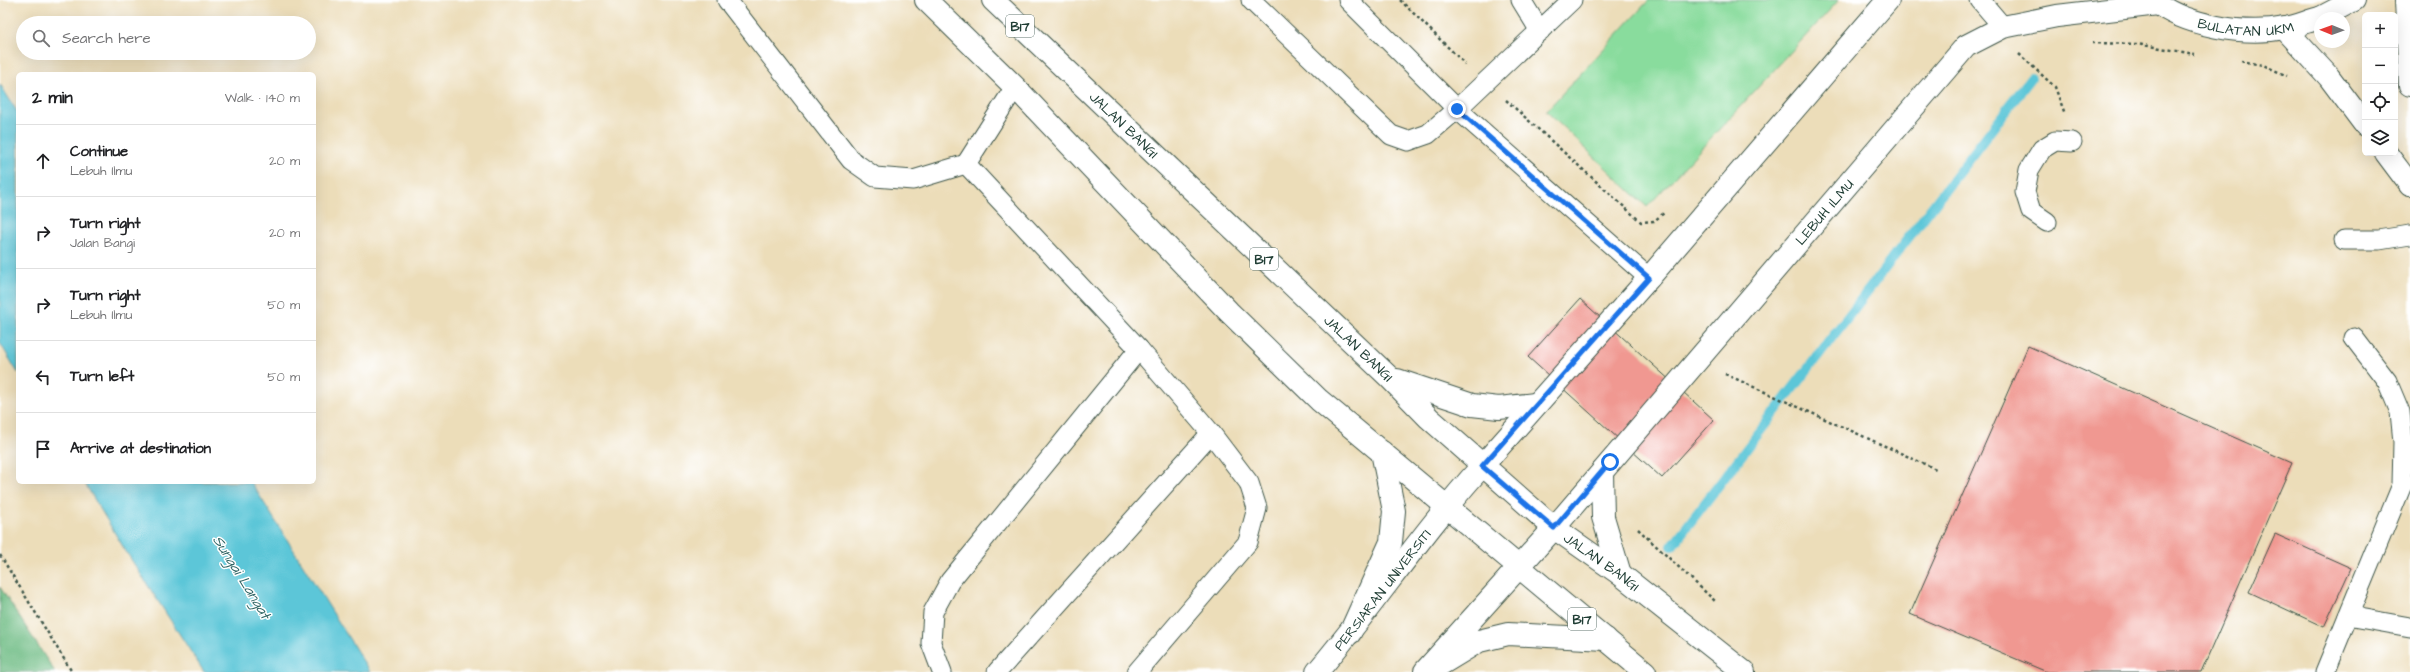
<!DOCTYPE html>
<html lang="en">
<head>
<meta charset="utf-8">
<style>
  :root { --surface:#fff; --page:#f6f6f6; --text:#202124; --muted:#757577; --line:#e0e0e0 }
  body { margin:0; font-family:"Architects Daughter",sans-serif; background:var(--page); color:var(--text) }
  .controls { position:absolute; right:12px; top:12px; display:grid; overflow:hidden; border-radius:6px; box-shadow:0 4px 16px #0002 }
  .controls button { width:36px; height:36px; display:grid; place-items:center; padding:0; border:0; border-bottom:1px solid var(--line); background:var(--surface); color:var(--text); font:20px sans-serif }
  .compass { position:absolute; left:2314px; top:12px; width:36px; height:36px; border-radius:50%; background:var(--surface); box-shadow:0 4px 16px #0002; rotate:271deg }
  .stop { position:absolute; width:12px; height:12px; margin:-9px; border:3px solid #1a73e8; border-radius:50%; background:#fff }
  .stop.end { background:#1a73e8; border-color:#fff; box-shadow:0 1px 4px #0008 }
  .list { margin:0; padding:0; list-style:none }
  h2 { display:flex; justify-content:space-between; align-items:center; height:52px; margin:0; padding:0 16px; font-size:17px }
  h2 small { font-size:13px; font-weight:400; color:var(--muted) }
  .list li { display:grid; grid-template-columns:26px 1fr auto; gap:12px; align-items:center; box-sizing:border-box; height:72px; padding:0 16px; border-top:1px solid var(--line) }
  .list b { display:block; font-size:15px; white-space:nowrap }
  .list p { margin:0; font-size:13px; white-space:nowrap; color:var(--muted) }
  .list em { font-size:13px; font-style:normal; color:var(--muted) }
  .icon { flex:none; width:22px; height:22px; fill:none; stroke:currentColor; stroke-width:2; stroke-linecap:round; stroke-linejoin:round }
  .map { position:relative; flex:none; width:2410px; height:672px; overflow:hidden }
  .search { position:absolute; background:var(--surface); box-shadow:0 4px 16px #0002; left:16px; top:16px; width:300px; height:44px; display:flex; align-items:center; gap:10px; box-sizing:border-box; padding:0 14px; border-radius:22px; color:var(--muted); font-size:15px }
  .panel { position:absolute; background:var(--surface); box-shadow:0 4px 16px #0002; left:16px; top:72px; width:300px; height:412px; border-radius:6px }
  .map>svg:first-child { display:block }
  .green { fill:#89dc9d; stroke:#548c68 }
  .forest { fill:#6ebc84; stroke:#467c5c }
  .water { fill:#5cc6d8; stroke:#3e8286 }
  .lines { fill:none; stroke-linecap:round; stroke-linejoin:round }
  .stream { stroke:#5cc6d8; stroke-width:10 }
  .building { fill:#f09891 }
  .service-casing { stroke:#3e5548; stroke-width:21 }
  .minor-casing { stroke:#3e5548; stroke-width:24 }
  .secondary-casing { stroke:#3e5548; stroke-width:24 }
  .primary-casing { stroke:#3e5548; stroke-width:24 }
  .path { stroke:#3e5548; stroke-width:2.5; stroke-dasharray:3 3; stroke-linecap:butt }
  .service { stroke:#fff; stroke-width:19 }
  .minor { stroke:#fff; stroke-width:22 }
  .secondary { stroke:#fff; stroke-width:22 }
  .primary { stroke:#fff; stroke-width:22 }
  .route { stroke:#1a73e8; stroke-width:5 }
  .labels { text-anchor:middle; stroke-width:3; stroke-linejoin:round; paint-order:stroke }
  .shield { fill:#fff; stroke:#627771; stroke-width:1 }
  .shield-label { font-size:13px; font-weight:bold; fill:#1f3d34 }
  .street-label { font-size:14px; fill:#1f3d34; stroke:#fff }
  .water-label { font-size:15px; font-style:italic; fill:#316665; stroke:#fff }
</style>
</head>
<body>
<div class="map">
<svg width="2410" height="672" viewBox="0 0 2410 672">
  <rect width="100%" height="100%" fill="#fff"/>
  <filter id="ink" filterUnits="userSpaceOnUse"><feTurbulence type="fractalNoise" baseFrequency=".025" numOctaves="2"/><feDisplacementMap in="SourceGraphic" scale="8" xChannelSelector="R" yChannelSelector="G"/><feConvolveMatrix kernelMatrix="1 2 1 2 8 2 1 2 1" color-interpolation-filters="sRGB"/></filter>
  <filter id="wash" filterUnits="userSpaceOnUse"><feTurbulence type="fractalNoise" baseFrequency=".012" numOctaves="4" result="noise"/><feDisplacementMap in="SourceGraphic" scale="16" xChannelSelector="R" yChannelSelector="G"/><feGaussianBlur stdDeviation="0.9" result="paint"/><feColorMatrix in="noise" values="0 0 0 0 0 0 0 0 0 0 0 0 0 0 0 0 0 1.4 0 .05"/><feComposite in="paint" operator="in"/></filter>
  <g filter="url(#wash)">
    <rect width="100%" height="100%" fill="#ecddb9"/>
    <path class="green" d="M1649,0h190l-192,207 -101,-96z"/>
    <path class="forest" d="M0,587l55,85h-55z"/>
    <g class="water">
      <path d="M0,84l18,29v260l-18,-30z"/>
      <path d="M84,482h167l119,190h-166l-79,-122z"/>
    </g>
    <g class="lines">
      <path class="stream" d="M1672,546l359,-468"/>
    </g>
    <g id="blocks">
      <g class="building">
        <path d="M1580,299l134,121 -52,58 -134,-121z"/>
        <path d="M2028,346l264,117 -91,209h-154l-137,-58z"/>
        <path d="M2275,534l76,34 -27,59 -75,-35z"/>
      </g>
    </g>
  </g>
  <g filter="url(#ink)">
    <use href="#blocks" fill-opacity="0" stroke="#3e5548" stroke-width="1"/>
    <g class="lines">
      <g class="service-casing">
        <g id="service">
          <path d="M727,0l124,160 24,17 38,3 53,-16"/>
          <path d="M1251,0l140,135 17,6 20,-7 29,-25 -109,-109"/>
          <path d="M1521,0l19,31"/>
          <path d="M1572,0l-115,109 192,169"/>
          <path d="M1980,0l23,27"/>
          <path d="M1015,87l-49,77 173,185 72,84 38,50 8,25 -9,34 -111,130"/>
          <path d="M2047,222l-16,-11 -6,-19 4,-22 13,-21 13,-8 17,1"/>
          <path d="M2344,240h35l31,-5"/>
          <path d="M2348,616l62,11"/>
          <path d="M942,672l-11,-29 2,-31 17,-31 189,-232"/>
          <path d="M997,672l214,-239"/>
          <path d="M2325,672l77,-187 1,-43 -3,-30 -13,-31 -33,-43"/>
        </g>
      </g>
      <g class="minor-casing">
        <g id="minor">
          <path id="s1" d="M2153,0c32,26 92,36 132,28 12,-2 23,-7 35,-10"/>
          <path d="M2406,0l4,85"/>
          <path d="M2320,18l34,-18"/>
          <path d="M2284,28l45,49 36,48"/>
          <path d="M2386,153l24,32"/>
          <path d="M1482,466l167,-188 239,-278"/>
          <path id="s2" d="M1554,528l412,-482 37,-19 54,-11 101,-12"/>
        </g>
      </g>
      <g class="secondary-casing">
        <g id="secondary">
          <path d="M1425,671l129,-143"/>
          <path id="s3" d="M1317,672c57,-67 106,-141 165,-206"/>
        </g>
      </g>
      <g class="primary-casing">
        <g id="primary">
          <path d="M926,0l89,87 214,225 90,88 326,272"/>
          <path id="s4" d="M993,0l397,378 39,40 125,110 66,46 124,98"/>
          <path d="M1397,380l75,25 27,3 36,-4"/>
          <path d="M1602,472l1,45 17,57"/>
          <path d="M1350,633l41,-91 3,-31 -12,-59"/>
          <path d="M1428,672l51,-31 29,-7 98,5"/>
        </g>
      </g>
      <g class="path">
        <path d="M1400,0l65,64"/>
        <path d="M2092,43l45,1 58,10"/>
        <path d="M2019,54l36,33 10,27"/>
        <path d="M2241,61l22,4 24,11"/>
        <path d="M1506,100l135,122 13,-1 10,-8"/>
        <path d="M1725,374l213,96"/>
        <path d="M1638,529l78,73"/>
        <path d="M0,555l72,117"/>
      </g>
      <use href="#service" class="service"/>
      <use href="#minor" class="minor"/>
      <use href="#secondary" class="secondary"/>
      <use href="#primary" class="primary"/>
    </g>
  </g>
  <g class="lines" filter="url(#ink)">
    <path class="route" d="M1457,109l192,169 -167,188 72,62 56,-66"/>
  </g>
  <g class="labels">
    <g class="shield">
      <rect x="1006" y="15" width="28" height="22" rx="3"/>
      <rect x="1250" y="248" width="28" height="22" rx="3"/>
      <rect x="1568" y="608" width="28" height="22" rx="3"/>
    </g>
    <g class="shield-label">
      <text x="1020" y="31">B17</text>
      <text x="1264" y="264">B17</text>
      <text x="1582" y="624">B17</text>
    </g>
    <g class="street-label">
      <text dy="5" stroke="none"><textPath href="#s1" startOffset="99">BULATAN UKM</textPath></text>
      <text dy="5" stroke="none"><textPath href="#s4" startOffset="181">JALAN BANGI</textPath></text>
      <text dy="5" stroke="none"><textPath href="#s2" startOffset="416">LEBUH ILMU</textPath></text>
      <text dy="5" stroke="none"><textPath href="#s4" startOffset="505">JALAN BANGI</textPath></text>
      <text dy="5" stroke="none"><textPath href="#s4" startOffset="829">JALAN BANGI</textPath></text>
      <text dy="5" stroke="none"><textPath href="#s3" startOffset="105">PERSIARAN UNIVERSITI</textPath></text>
    </g>
    <g class="water-label">
      <text transform="translate(242 577) rotate(58)" y="5">Sungai Langat</text>
    </g>
  </g>
</svg>
<div class="controls">
<button>+</button>
<button>−</button>
<button><svg class="icon" aria-label="locate" viewBox="0 0 24 24"><circle cx="12" cy="12" r="6"/><path d="M12 2v4M12 18v4M2 12h4M18 12h4"/></svg></button>
<button><svg class="icon" aria-label="layers" viewBox="0 0 24 24"><path d="M12 4l9 5-9 5-9-5zM3 14l9 5 9-5"/></svg></button>
</div>
<svg class="compass" viewBox="-18 -18 36 36"><path d="M0-13l5 13h-10z" fill="#e53935"/><path d="M0 13l5-13h-10z" fill="#757577"/></svg>
<div class="stop" style="left:1610px;top:462px"></div>
<div class="stop end" style="left:1457px;top:109px"></div>
<div class="search"><svg class="icon" aria-label="search" viewBox="0 0 24 24"><circle cx="10" cy="10" r="6"/><path d="M15 15l6 6"/></svg>Search here</div>
<section class="panel">
<h2>2 min<small>Walk · 140 m</small></h2>
<ul class="list">
<li><svg class="icon" aria-label="ahead" viewBox="0 0 24 24"><path d="M12 20V5M6 11l6-6 6 6"/></svg><div><b>Continue</b><p>Lebuh Ilmu</p></div><em>20 m</em></li>
<li><svg class="icon" aria-label="right" viewBox="0 0 24 24"><path d="M7 20v-9h11M14 6l5 5-5 5"/></svg><div><b>Turn right</b><p>Jalan Bangi</p></div><em>20 m</em></li>
<li><svg class="icon" aria-label="right" viewBox="0 0 24 24"><path d="M7 20v-9h11M14 6l5 5-5 5"/></svg><div><b>Turn right</b><p>Lebuh Ilmu</p></div><em>50 m</em></li>
<li><svg class="icon" aria-label="left" viewBox="0 0 24 24"><path d="M17 20v-9H6M10 6l-5 5 5 5"/></svg><div><b>Turn left</b></div><em>50 m</em></li>
<li><svg class="icon" aria-label="arrive" viewBox="0 0 24 24"><path d="M6 21V4h12l-3 4 3 4H6"/></svg><div><b>Arrive at destination</b></div></li>
</ul>
</section>
</div>
</body>
</html>
